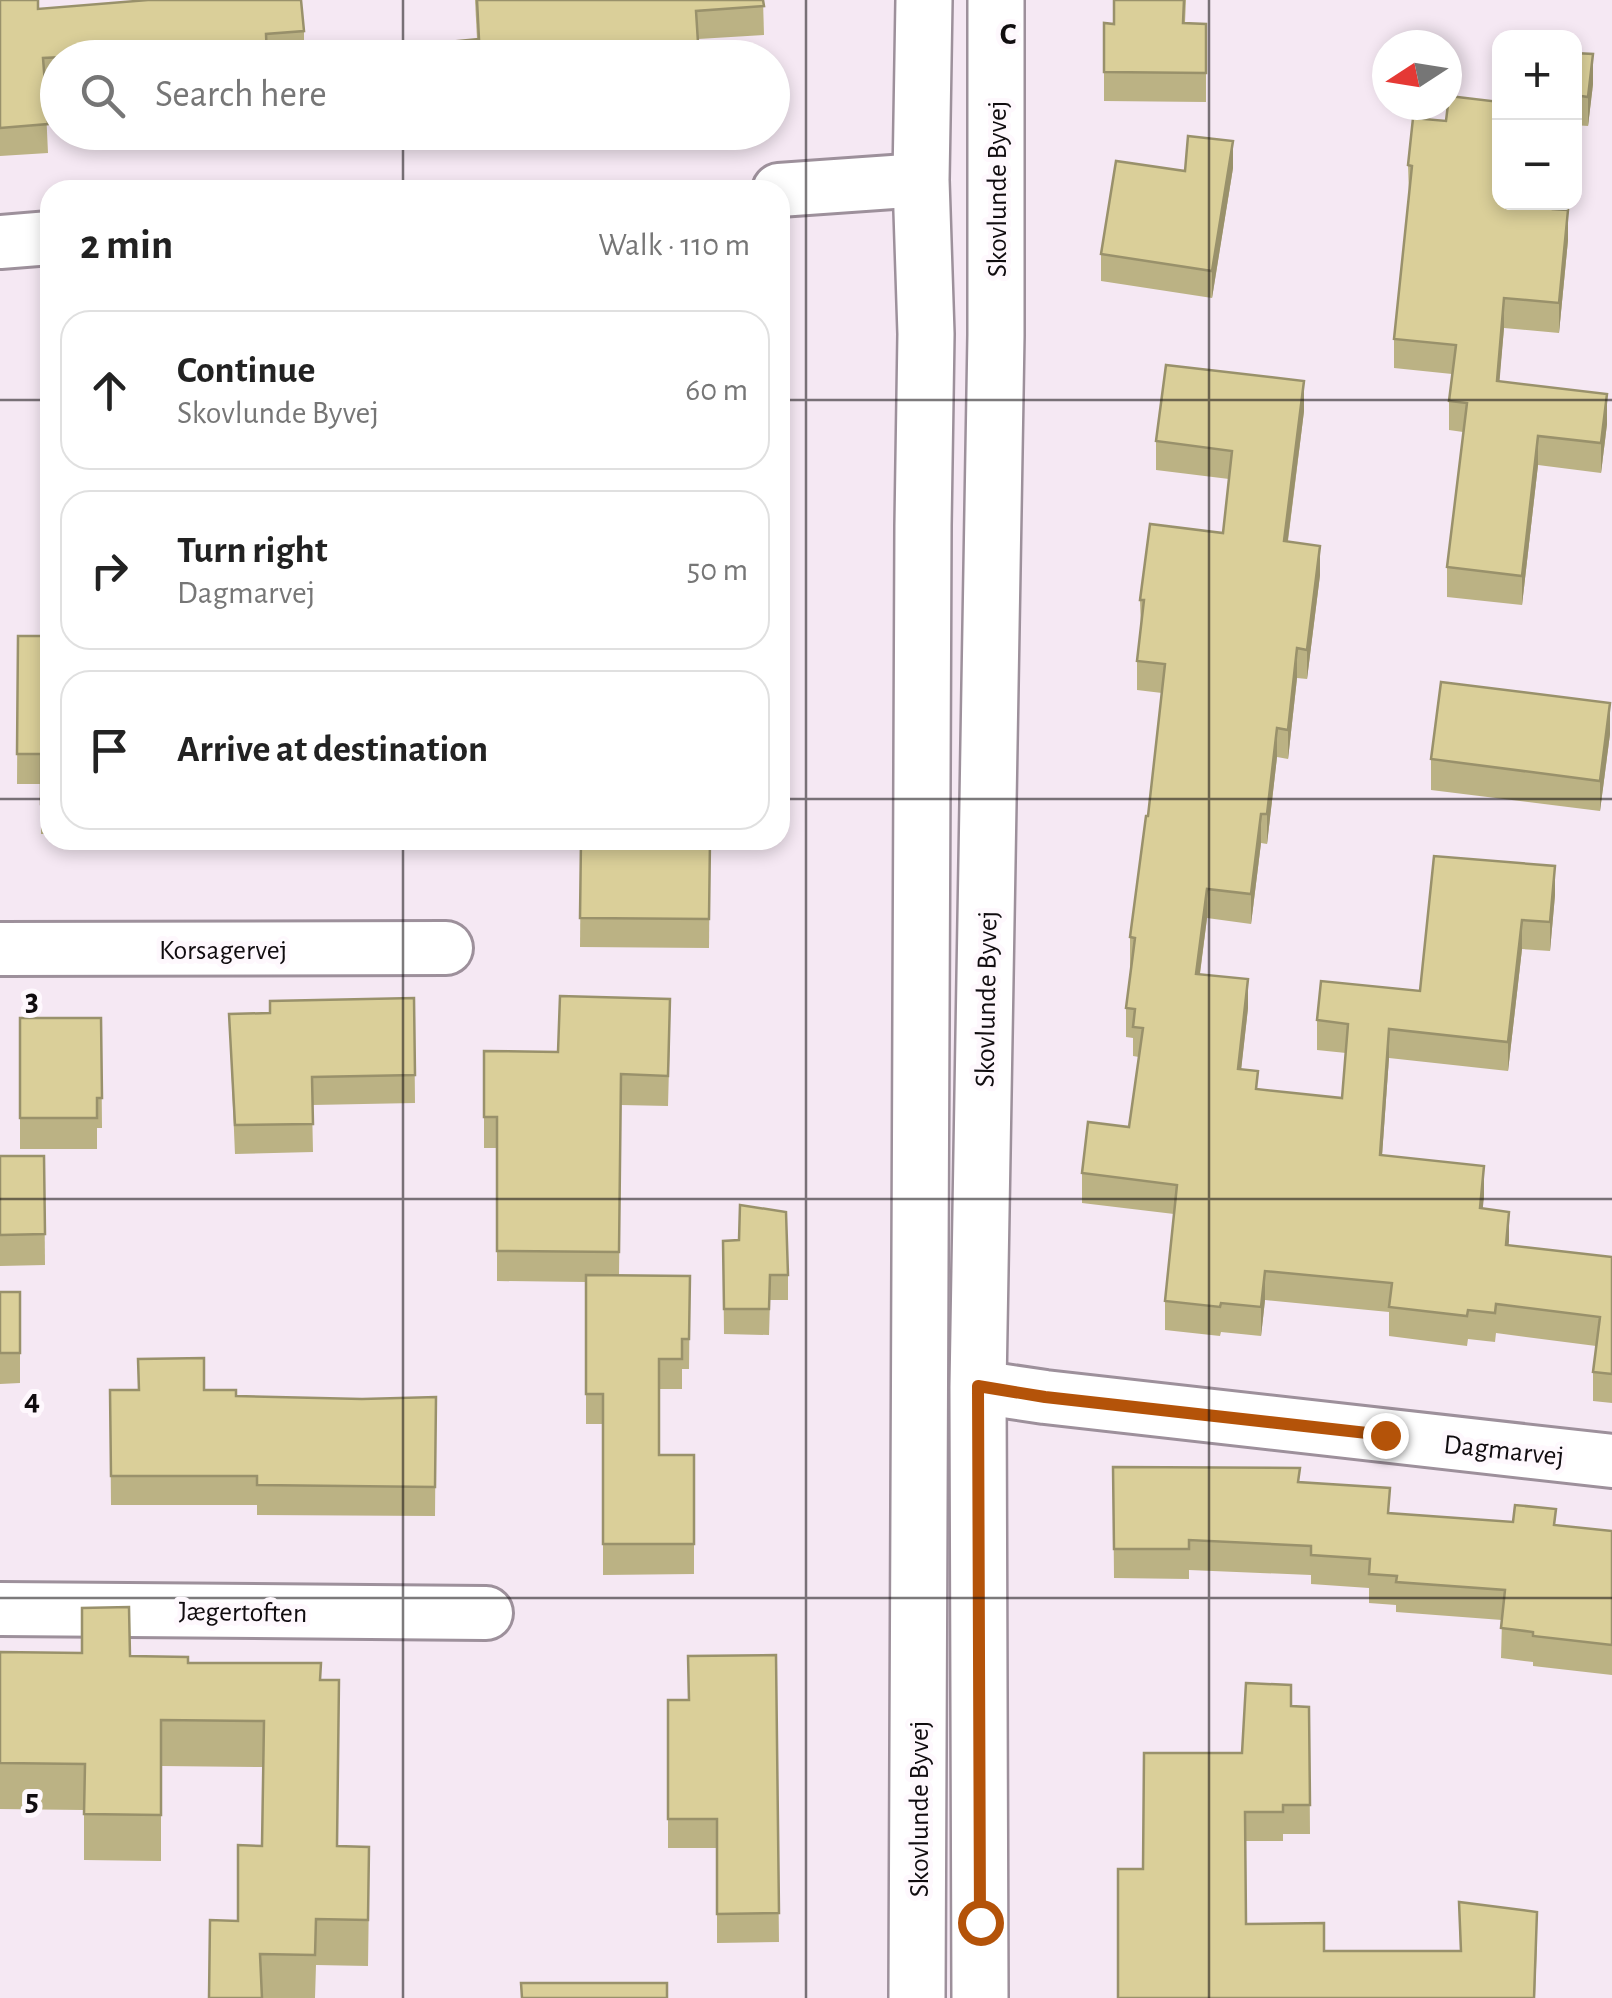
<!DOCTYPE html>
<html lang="en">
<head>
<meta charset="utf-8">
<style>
  :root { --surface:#fff; --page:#f2f2f2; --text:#222; --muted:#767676; --line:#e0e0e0 }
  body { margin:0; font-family:"Alegreya Sans",sans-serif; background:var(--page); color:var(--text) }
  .controls { position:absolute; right:30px; top:30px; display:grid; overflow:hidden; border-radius:20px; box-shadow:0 5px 15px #0003 }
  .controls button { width:90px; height:90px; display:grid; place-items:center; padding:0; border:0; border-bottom:2px solid var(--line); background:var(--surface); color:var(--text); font:50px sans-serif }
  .compass { position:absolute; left:1372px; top:30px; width:90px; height:90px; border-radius:50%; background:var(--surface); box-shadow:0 5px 15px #0003; rotate:258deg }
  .stop { position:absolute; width:30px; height:30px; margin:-22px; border:8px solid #b45309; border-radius:50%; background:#fff }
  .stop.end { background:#b45309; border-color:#fff; box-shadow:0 2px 10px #0008 }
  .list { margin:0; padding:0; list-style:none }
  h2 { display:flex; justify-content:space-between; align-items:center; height:130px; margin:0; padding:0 40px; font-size:42px }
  h2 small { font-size:32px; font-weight:400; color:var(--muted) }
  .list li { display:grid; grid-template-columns:65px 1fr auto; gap:30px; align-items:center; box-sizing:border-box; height:160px; margin:0 20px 20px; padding:0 20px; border:2px solid var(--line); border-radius:30px }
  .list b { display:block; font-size:38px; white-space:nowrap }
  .list p { margin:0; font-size:32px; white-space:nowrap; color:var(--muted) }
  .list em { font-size:32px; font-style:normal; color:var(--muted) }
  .icon { flex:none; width:55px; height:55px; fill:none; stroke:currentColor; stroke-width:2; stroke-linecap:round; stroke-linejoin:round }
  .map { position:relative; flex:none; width:1612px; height:1998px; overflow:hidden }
  .search { position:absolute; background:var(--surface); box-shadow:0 5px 15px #0003; left:40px; top:40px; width:750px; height:110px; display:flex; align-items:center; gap:25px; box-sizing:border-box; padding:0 35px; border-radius:55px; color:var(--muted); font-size:38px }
  .panel { position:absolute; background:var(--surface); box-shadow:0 5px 15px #0003; left:40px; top:180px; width:750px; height:670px; border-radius:30px }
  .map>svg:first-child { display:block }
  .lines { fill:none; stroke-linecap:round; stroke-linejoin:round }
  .minor-casing { stroke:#9d909b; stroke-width:58 }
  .secondary-casing { stroke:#9d909b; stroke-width:60 }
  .minor { stroke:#fff; stroke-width:52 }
  .secondary { stroke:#fff; stroke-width:55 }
  .wall { fill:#bbb284 }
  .shaded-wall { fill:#99916b }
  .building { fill:#dacf99; stroke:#99916b; stroke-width:2.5 }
  .route { stroke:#b45309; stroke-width:12 }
  .grid { fill:none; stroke:#100c0f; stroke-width:2.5; stroke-opacity:0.55 }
  .labels { text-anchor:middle; stroke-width:10; stroke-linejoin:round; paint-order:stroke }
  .street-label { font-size:28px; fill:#100c0f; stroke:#fef8fd }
  .grid-label { font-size:32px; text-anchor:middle; font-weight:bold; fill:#100c0f; stroke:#fef8fd; stroke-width:10; stroke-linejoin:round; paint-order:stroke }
</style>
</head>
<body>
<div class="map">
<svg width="1612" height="1998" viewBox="0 0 1612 1998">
  <rect width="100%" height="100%" fill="#f5e8f3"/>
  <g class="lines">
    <g class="minor-casing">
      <g id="minor">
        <path d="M779,190l142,-10"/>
        <path d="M0,242l50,-4"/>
        <path d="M0,949l446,-1"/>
        <path d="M978,1387l67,10 567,64"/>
        <path d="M0,1609l486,4"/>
      </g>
    </g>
    <g class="secondary-casing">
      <g id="secondary">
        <path d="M917,1998l6,-1472 3,-192 -5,-154 3,-180"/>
        <path d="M980,1998l-2,-611 18,-1052v-335"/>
      </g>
    </g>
    <use href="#minor" class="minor"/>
    <use href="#secondary" class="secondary"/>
  </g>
  <g class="wall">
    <path d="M0,0l38,9 266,22v27h-246v29h-13l3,66 -48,3z"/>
    <path d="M475,0h288l1,35 -66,4h-221z"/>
    <path d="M1114,0h72l-1,23 21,1v78l-102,-1v-78l10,1z"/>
    <path d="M1574,53l19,31 -5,42 -14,-1z"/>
    <path d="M1446,121l110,88 12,31 -9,93 -55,-5 -5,53 108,43 -6,49 -63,-8 -16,140 -75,-8v-30l16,-135 -14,-2v-29l3,-27 -58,-6v-29l15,-144 -1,-30z"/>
    <path d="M194,132h77v2l-76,6z"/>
    <path d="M398,132h51v5l-51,3z"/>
    <path d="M1233,168l-21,130 -111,-17v-27l84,-83z"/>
    <path d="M1304,411l-16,130 32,34 -13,104 -10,-1 -9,81 -11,-2 -10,87 -6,-1 -10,81 -44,-6 -7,56 48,34 -7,61 17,20 84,9 4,-45 -29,-3v-30l103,-29 135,-96 -5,56 -28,-2 -14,122 -119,-13 -7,97 102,41 -2,12 27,37 103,12v146l-19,-2v-29l3,-26 -100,-13 -1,9 -27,-3 -1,7 -78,-10v-24l-124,-12 -4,36 -40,-4 -1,4 -55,-6v-29l9,-87 -92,-11v-30l47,-46 10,-70 -6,-1v-18l-7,-1v-29l6,-41 -2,-1v-29l18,-121 14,-123 -25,-3v-29l4,-32 -1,-29 83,-67 6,-54 -73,-9v-29z"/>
    <path d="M18,636h32v198h-9v-50h-24z"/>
    <path d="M1610,734l-10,77 -169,-21v-31z"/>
    <path d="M164,840h180v7l-180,2z"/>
    <path d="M581,840h129l-1,108 -129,-1z"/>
    <path d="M414,998l1,105 -103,2 1,47 -78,2 -6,-140 41,-1z"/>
    <path d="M20,1018h81l1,110h-5v21h-77z"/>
    <path d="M670,1030l-2,76 -47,-1 -2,170 71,1 -1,93h-7v20h-23v66h35v119l-91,1v-151h-17v-142l-89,-1v-133h-13v-97l74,1z"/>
    <path d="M0,1156h44l1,109 -45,1z"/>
    <path d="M723,1241l65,34v25h-18l-1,35 -45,-1z"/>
    <path d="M0,1292h20v91l-20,1z"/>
    <path d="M138,1359l66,31 32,6 126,3 74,-2 -1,119 -178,-1v-10h-146l-1,-115h28z"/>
    <path d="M1113,1467l187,15 90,31 166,12 56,6v144l-79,-9v-4l-32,-4 1,-38 -106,-8v-7l-27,-2v-15l-58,-4v-9l-122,-5v9l-75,-1z"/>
    <path d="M0,1652l130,4 191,24 16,166 32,47 -1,73 -52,-1 -1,33h-106l29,-77 24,-75 2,-79 -103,-1v95l-77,-1v-50l-84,-1z"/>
    <path d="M776,1655l3,287 -62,1v-95h-49v-148h21z"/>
    <path d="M1291,1706l18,1 1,127h-27v7h-38l1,83 78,27h136l-1,-49 78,39 -2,57h-417l25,-129 99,-116z"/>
  </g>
  <g class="shaded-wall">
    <path d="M1593,54v30l-5,42v-29z"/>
    <path d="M1233,141v27l-21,130v-27z"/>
    <path d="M1568,210v30l-9,93v-30z"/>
    <path d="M1504,298v30l-7,83v-30z"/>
    <path d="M1304,381v30l-20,159v-29z"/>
    <path d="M1607,394v30l-6,49v-30z"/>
    <path d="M1538,436v29l-16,140v-29z"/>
    <path d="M1320,546v29l-13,104v-29z"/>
    <path d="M1297,648v30l-9,81v-29z"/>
    <path d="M1610,703v31l-10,77v-30z"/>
    <path d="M1277,728v29l-10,87v-30z"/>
    <path d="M1261,814v29l-10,81v-30z"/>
    <path d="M1555,866v29l-5,56v-29z"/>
    <path d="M1207,889v29l-11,85v-29z"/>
    <path d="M1522,920v29l-14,122v-29z"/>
    <path d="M1248,979v29l-10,90v-29z"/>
    <path d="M1389,1029v29l-9,126v-29z"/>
    <path d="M1484,1166v30l-4,41v-29z"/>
    <path d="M1509,1212v29l-3,33v-29z"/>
    <path d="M1265,1271v29l-4,36v-29z"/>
  </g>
  <g class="building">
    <path d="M0,0h38v9l110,-9h153l3,31 -38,3 1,24h-76v-7l-41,4v-2l-107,5 5,66 -48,4z"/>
    <path d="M477,0h286l1,6 -68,5 3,47h-302v-11l82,-8z"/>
    <path d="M1114,0h70l-1,23 23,1v49l-102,-1v-49l10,1z"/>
    <path d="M1574,53l19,1 -5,43 -14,-2z"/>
    <path d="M1449,96l51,6v100h54l-1,7 15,1 -9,93 -55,-5 -7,83 110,13 -6,49 -63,-7 -16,140 -75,-9 20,-164 -18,-2 7,-56 -62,-6 18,-173 -4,-1 5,-47 33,3z"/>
    <path d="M1188,136l45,5 -21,130 -111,-17 15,-93 69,10z"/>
    <path d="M1166,365l138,16 -20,160 36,5 -13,104 -10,-2 -9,82 -11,-2 -10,86h-6l-10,80 -44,-5 -11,85 52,5 -10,90 20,2 -2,18 86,9 6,-74 -31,-4 4,-39 99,10 14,-135 121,10 -5,56 -28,-2 -14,122 -119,-13 -9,126 104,11 -4,42 29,4 -3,33 106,12v117l-19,-2 7,-55 -104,-13 -1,9 -27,-3 -1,6 -78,-9 3,-24 -127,-12 -4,36 -40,-4 -1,4 -55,-6 12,-116 -95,-12 6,-51 41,5 14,-99 -10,-1 2,-18 -9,-1 9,-70 -5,-1 16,-121h2l17,-152 -28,-3 7,-61h-4l10,-76 73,9 9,-82 -76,-10z"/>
    <path d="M18,636h32v168h-9v-50h-24z"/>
    <path d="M1441,682l169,21 -10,78 -169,-22z"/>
    <path d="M581,840h129l-1,79 -129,-1z"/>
    <path d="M560,996l110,3 -2,77 -47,-2 -2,178 -122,-1v-134h-13v-66l74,1z"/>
    <path d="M414,998l1,77 -103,2 1,47 -78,1 -6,-111 41,-1v-12z"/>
    <path d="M20,1018h81l1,80h-5v20h-77z"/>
    <path d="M0,1156h44l1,78 -45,1z"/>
    <path d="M740,1205l46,7 2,63h-18l-1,34h-45l-1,-68 16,-1z"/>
    <path d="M586,1275l104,1 -1,63h-7v20h-23v96h35v89h-91v-150h-17z"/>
    <rect x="0" y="1292" width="20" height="61"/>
    <path d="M204,1358v32h32v6l126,3 74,-2 -1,90 -178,-2v-9h-146l-1,-86h29l-1,-31z"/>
    <path d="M1113,1467l187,1 -2,14 92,6 -2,25 125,9 2,-17 41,4 -2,16 58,6v114l-79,-9v-4l-32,-4 4,-38 -109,-8 1,-6 -28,-2 1,-15 -59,-4v-9l-122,-6v9h-75z"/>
    <path d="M129,1607l1,49 58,1v6h133l-1,17h19l-2,166 32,1 -1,73 -52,-1 -1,36 -55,-1 2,44h-53l1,-78 28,1v-76l24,1 2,-125 -103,-1v95l-77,-1 1,-50 -85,-1v-111l82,1v-45z"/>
    <path d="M776,1655l3,258 -62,1v-95h-49v-119h21l-1,-44z"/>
    <path d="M1246,1683l45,2v21l18,1 1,98h-27v7h-38l1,112 78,-1v28h137l-2,-49 78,10 -3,86h-416v-129h25l1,-116h98z"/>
    <path d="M521,1983h146v15h-145z"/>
  </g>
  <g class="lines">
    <path class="route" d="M980,1922l-2,-536 67,11 340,38"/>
  </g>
  <path class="grid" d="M403,0v58M806,0v1998M1209,0v1998M403,132v58M0,400h50M780,400h832M0,799h50M780,799h832M403,840v1158M0,1199h1612M0,1598h1612"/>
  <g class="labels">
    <g class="street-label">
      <text transform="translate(996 189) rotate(-90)" y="10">Skovlunde Byvej</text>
      <text x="223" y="959">Korsagervej</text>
      <text transform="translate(985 999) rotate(-89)" y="10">Skovlunde Byvej</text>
      <text transform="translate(1504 1449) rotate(6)" y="10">Dagmarvej</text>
      <text transform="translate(243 1611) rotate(1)" y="10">Jægertoften</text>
      <text transform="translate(918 1809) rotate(-90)" y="10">Skovlunde Byvej</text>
    </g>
  </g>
  <g class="grid-label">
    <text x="1008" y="44">C</text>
    <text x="32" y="1010">3</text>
    <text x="32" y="1410">4</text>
    <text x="32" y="1810">5</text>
  </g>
</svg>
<div class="controls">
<button>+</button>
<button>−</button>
</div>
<svg class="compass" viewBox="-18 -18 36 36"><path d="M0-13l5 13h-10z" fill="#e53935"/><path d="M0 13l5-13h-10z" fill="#767676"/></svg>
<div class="stop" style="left:980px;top:1922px"></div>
<div class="stop end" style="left:1385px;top:1435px"></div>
<div class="search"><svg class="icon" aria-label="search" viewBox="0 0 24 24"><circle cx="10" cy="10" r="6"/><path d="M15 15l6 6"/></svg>Search here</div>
<section class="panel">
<h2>2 min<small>Walk · 110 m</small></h2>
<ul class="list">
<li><svg class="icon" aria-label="ahead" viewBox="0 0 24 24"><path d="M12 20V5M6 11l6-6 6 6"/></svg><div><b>Continue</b><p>Skovlunde Byvej</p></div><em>60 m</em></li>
<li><svg class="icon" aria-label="right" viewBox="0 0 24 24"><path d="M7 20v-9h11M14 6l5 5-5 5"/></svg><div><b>Turn right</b><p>Dagmarvej</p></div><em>50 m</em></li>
<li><svg class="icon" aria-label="arrive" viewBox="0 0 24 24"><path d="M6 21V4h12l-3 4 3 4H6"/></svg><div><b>Arrive at destination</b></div></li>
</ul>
</section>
</div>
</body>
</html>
